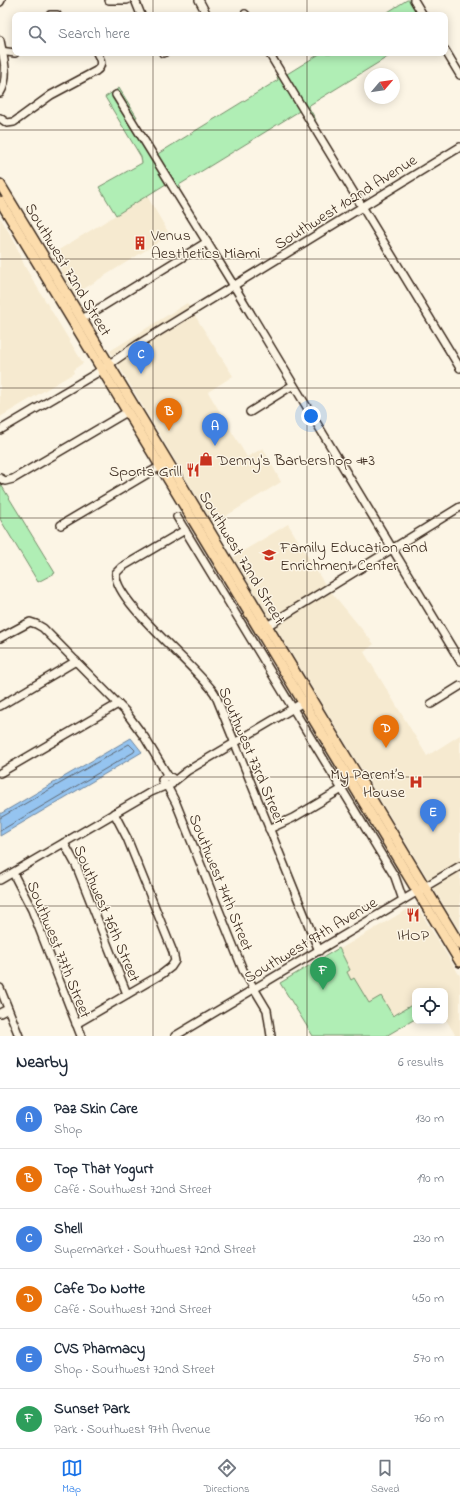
<!DOCTYPE html>
<html lang="en">
<head>
<meta charset="utf-8">
<style>
  :root { --surface:#fff; --page:#f2f2f3; --text:#1f2937; --muted:#747a83; --line:#e0e1e3; --accent:#1a73e8 }
  body { margin:0; font-family:"Indie Flower",sans-serif; background:var(--page); color:var(--text) }
  .controls { position:absolute; right:12px; bottom:12px; display:grid; overflow:hidden; border-radius:8px; box-shadow:0 2px 10px #0003 }
  .controls button { width:36px; height:36px; display:grid; place-items:center; padding:0; border:0; border-bottom:1px solid var(--line); background:var(--surface); color:var(--text); font:20px sans-serif }
  .compass { position:absolute; left:364px; top:68px; width:36px; height:36px; border-radius:50%; background:var(--surface); box-shadow:0 2px 10px #0003; rotate:61deg }
  .you { position:absolute; left:311px; top:416px; width:14px; height:14px; margin:-10px; border:3px solid #fff; border-radius:50%; background:#1a73e8; box-shadow:0 0 0 6px #1a73e833 }
  .badge { display:grid; place-items:center; width:26px; height:26px; border-radius:50%; background:var(--accent); color:#fff; font-size:13px; font-weight:700 }
  .pin { position:absolute; translate:-50% -33px; filter:drop-shadow(0 1px 2px #0008) }
  .pin::after { content:''; position:absolute; top:21px; width:14px; height:12px; background:inherit; clip-path:polygon(0 0,100% 0,50% 100%) }
  .list { margin:0; padding:0; list-style:none }
  h2 { display:flex; justify-content:space-between; align-items:center; height:52px; margin:0; padding:0 16px; font-size:17px }
  h2 small { font-size:13px; font-weight:400; color:var(--muted) }
  .list li { display:grid; grid-template-columns:26px 1fr auto; gap:12px; align-items:center; box-sizing:border-box; height:60px; padding:0 16px; border-top:1px solid var(--line) }
  .list b { display:block; font-size:15px; white-space:nowrap }
  .list p { margin:0; font-size:13px; white-space:nowrap; color:var(--muted) }
  .list em { font-size:13px; font-style:normal; color:var(--muted) }
  .icon { flex:none; width:22px; height:22px; fill:none; stroke:currentColor; stroke-width:2; stroke-linecap:round; stroke-linejoin:round }
  .map { position:relative; flex:none; width:460px; height:1036px; overflow:hidden }
  .search { position:absolute; background:var(--surface); box-shadow:0 2px 10px #0003; left:12px; right:12px; top:12px; height:44px; display:flex; align-items:center; gap:10px; box-sizing:border-box; padding:0 14px; border-radius:8px; color:var(--muted); font-size:15px }
  .sheet { height:412px; background:var(--surface) }
  nav { display:flex; justify-content:space-around; align-items:center; box-sizing:border-box; height:56px; border-top:1px solid var(--line); background:var(--surface); font-size:11px; color:var(--muted) }
  nav a { display:grid; justify-items:center; gap:2px }
  nav .on { color:var(--accent) }
  .map>svg:first-child { display:block }
  .built { fill:#f6ead0 }
  .green { fill:#b0eeb5; stroke:#768c6a }
  .water { fill:#95c4f0; stroke:#71869c }
  .lines { fill:none; stroke-linecap:round; stroke-linejoin:round }
  .shore { stroke:#5f6872; stroke-width:1 }
  .minor-casing { stroke:#3b2a1e; stroke-width:10 }
  .major-casing { stroke:#3b2a1e; stroke-width:12 }
  .minor { stroke:#fcf5e5; stroke-width:7 }
  .major { stroke:#fcdcac; stroke-width:9 }
  .grid { fill:none; stroke:#3b2a1e; stroke-width:1; stroke-opacity:0.55 }
  .labels { text-anchor:middle; stroke-width:3; stroke-linejoin:round; paint-order:stroke }
  .street-label { font-size:16px; fill:#3b2a1e; stroke:#fcf5e5 }
  .poi-label { font-size:16px; fill:#3b2a1e; stroke:#fcf5e5; text-anchor:start }
</style>
</head>
<body>
<div class="map">
<svg width="460" height="1036" viewBox="0 0 460 1036">
  <rect width="100%" height="100%" fill="#fcf5e5"/>
  <filter id="ink" filterUnits="userSpaceOnUse"><feTurbulence type="fractalNoise" baseFrequency=".025" numOctaves="2"/><feDisplacementMap in="SourceGraphic" scale="8" xChannelSelector="R" yChannelSelector="G"/><feConvolveMatrix kernelMatrix="1 2 1 2 8 2 1 2 1" color-interpolation-filters="sRGB"/></filter>
  <g filter="url(#ink)">
    <g class="built">
      <path d="M147,196l23,39 -96,60 -22,-41z"/>
      <path d="M0,217l14,24 11,26 58,96 -10,7 1,3 -74,44z"/>
      <path d="M187,303l46,73 -25,16 39,65 16,-9 18,34 -68,42 -103,-173z"/>
      <path d="M288,524l36,59 50,61 -10,8 63,104 33,-21v197l-227,-375z"/>
      <path d="M413,906l2,-1 3,3 42,68v60h-4l-11,-18v-27h-30v12l-22,13 -24,-13 -15,-24 -3,1 -4,-8 3,-2 -10,-21z"/>
    </g>
    <g class="green">
      <path d="M407,0h5l9,15h-38z"/>
      <path d="M321,53h73l-86,53 8,14 -3,1 -26,-47z"/>
      <path d="M278,76h2l21,34 -122,75 2,3 -3,2 -22,-35 122,-75 -1,-3z"/>
      <path d="M119,88l18,29 -3,1 36,68 -2,2 -2,-4 -50,31 -17,-28 43,-24 -1,-6 -36,-60z"/>
      <path d="M0,483l55,90 -17,9 -38,-63z"/>
      <path d="M339,948l11,22 -3,2 4,8 3,-2 15,25 12,-7 12,20 22,-13v16l-29,17h-73l-33,-53z"/>
    </g>
    <path class="water" d="M131,738l11,14 -142,84v-22z"/>
    <g class="lines">
      <path class="shore" d="M0,818l129,-74 6,6 -1,2 -134,79"/>
      <g class="minor-casing">
        <g id="minor">
          <path d="M109,0h18"/>
          <path d="M135,0l6,15"/>
          <path d="M199,0l8,15"/>
          <path d="M414,0l9,15"/>
          <path d="M0,2l1,-2"/>
          <path d="M245,14l1,1"/>
          <path d="M50,15h7"/>
          <path d="M0,40c3,17 10,37 0,53"/>
          <path d="M445,50l15,25"/>
          <path d="M0,51l15,2"/>
          <path d="M163,53h1"/>
          <path d="M269,53l191,315"/>
          <path d="M116,95l118,191 226,375"/>
          <path d="M0,118l7,5 7,-1 37,-27 45,-24c7,-5 5,-11 1,-18"/>
          <path d="M82,319l125,-77"/>
          <path d="M250,412l43,-27"/>
          <path d="M0,430l95,-56 42,-29 323,-198"/>
          <path d="M0,478l5,3 8,-2 114,-67"/>
          <path d="M177,517l218,360 8,23"/>
          <path d="M61,525l103,-61"/>
          <path d="M185,530l-63,37 -6,6c-4,27 82,94 99,121l104,257"/>
          <path d="M267,626l193,-119"/>
          <path d="M0,638l30,-16 6,2 7,4 82,83 20,27 23,38 4,2v6l-5,2 -3,-1 -2,-5 6,-4"/>
          <path d="M431,704l29,-18"/>
          <path d="M0,706l76,-45"/>
          <path d="M0,773l118,-69"/>
          <path d="M172,783l15,-12 120,-71"/>
          <path d="M167,786l9,17 67,167 24,40 4,26"/>
          <path d="M269,829l24,-11 49,-29"/>
          <path d="M64,843l12,22 51,129"/>
          <path d="M13,873l19,37 49,126"/>
          <path d="M0,880l151,-88 14,-6"/>
          <path d="M0,988l19,48"/>
          <path d="M0,1013l8,-4"/>
          <path d="M76,1024l86,-50 9,-7 4,-6 -2,-9 -46,-114 -13,-25"/>
          <path d="M175,1036l285,-170"/>
        </g>
      </g>
      <g class="major-casing">
        <g id="major">
          <path d="M0,184l460,761"/>
          <path d="M0,201l460,761"/>
        </g>
      </g>
      <use href="#minor" class="minor"/>
      <use href="#major" class="major"/>
    </g>
  </g>
  <path class="grid" d="M153,0v15M307,0v15M153,53v983M307,53v983M0,130h460M0,259h460M0,388h460M0,518h460M0,648h460M0,777h460M0,906h460"/>
  <defs>
    <g id="building-bare" transform="scale(1.08)"><path d="M-4-6H4V6H1V3H-1V6H-4ZM-2.5-4.3h1.7v1.8h-1.7ZM.8-4.3h1.7v1.8H.8ZM-2.5-1h1.7V.8h-1.7ZM.8-1h1.7V.8H.8Z" fill="#c8321e" stroke="#fcf5e5" stroke-width="2.5" paint-order="stroke"/></g>
    <g id="shop-bare" transform="scale(1.08)"><path d="M-5-2.5h2.3a2.7 3.5 0 0 1 5.4 0H5L5.5 6h-11ZM-1.5-2.5h3a1.5 2.3 0 0 0-3 0Z" fill="#c8321e" stroke="#fcf5e5" stroke-width="2.5" paint-order="stroke"/></g>
    <g id="restaurant-bare" transform="scale(1.08)"><path d="M-5-6h1v4h1v-4h1v4h1v-4h1v5L-1.5 .5V6h-2V.5L-5-1ZM5-6V6H3V1.5H1.5Q1.5-4 5-6Z" fill="#c8321e" stroke="#fcf5e5" stroke-width="2.5" paint-order="stroke"/></g>
    <g id="school-bare" transform="scale(1.08)"><path d="M0-5L7-2L0 1L-7-2ZM-4 1L0 2.5L4 1V4Q0 6-4 4Z" fill="#c8321e" stroke="#fcf5e5" stroke-width="2.5" paint-order="stroke"/></g>
    <g id="hospital-bare" transform="scale(1.08)"><path d="M-5-5h3v3.5h4V-5h3V5h-3V1.5h-4V5h-3Z" fill="#c8321e" stroke="#fcf5e5" stroke-width="2.5" paint-order="stroke"/></g>
  </defs>
  <g fill-rule="evenodd">
    <use href="#building-bare" x="140" y="243"/>
    <use href="#shop-bare" x="206" y="459"/>
    <use href="#restaurant-bare" x="193" y="470"/>
    <use href="#school-bare" x="269" y="555"/>
    <use href="#hospital-bare" x="416" y="782"/>
    <use href="#restaurant-bare" x="413" y="915"/>
  </g>
  <g class="labels">
    <g class="street-label">
      <text transform="translate(345 201) rotate(-32)" y="6">Southwest 102nd Avenue</text>
      <text transform="translate(69 269) rotate(59)" y="6">Southwest 72nd Street</text>
      <text transform="translate(243 557) rotate(59)" y="6">Southwest 72nd Street</text>
      <text transform="translate(253 755) rotate(67)" y="6">Southwest 73rd Street</text>
      <text transform="translate(222 882) rotate(68)" y="6">Southwest 74th Street</text>
      <text transform="translate(108 913) rotate(67)" y="6">Southwest 76th Street</text>
      <text transform="translate(310 939) rotate(-31)" y="6">Southwest 97th Avenue</text>
      <text transform="translate(60 949) rotate(68)" y="6">Southwest 77th Street</text>
    </g>
    <g class="poi-label">
      <text x="151" y="240">Venus<tspan x="151" dy="18">Aesthetics Miami</tspan></text>
      <text x="217" y="465">Denny's Barbershop #3</text>
      <text x="182" y="476" text-anchor="end">Sports Grill</text>
      <text x="280" y="552">Family Education and<tspan x="280" dy="18">Enrichment Center</tspan></text>
      <text x="405" y="779" text-anchor="end">My Parent’s<tspan x="405" dy="18">House</tspan></text>
      <text x="413" y="940" text-anchor="middle">IHOP</text>
    </g>
  </g>
</svg>
<div class="controls">
<button><svg class="icon" aria-label="locate" viewBox="0 0 24 24"><circle cx="12" cy="12" r="6"/><path d="M12 2v4M12 18v4M2 12h4M18 12h4"/></svg></button>
</div>
<svg class="compass" viewBox="-18 -18 36 36"><path d="M0-13l5 13h-10z" fill="#e53935"/><path d="M0 13l5-13h-10z" fill="#747a83"/></svg>
<div class="you"></div>
<div class="pin badge" style="left:215px;top:446px;background:#3f7fe0">A</div>
<div class="pin badge" style="left:169px;top:431px;background:#e8710a">B</div>
<div class="pin badge" style="left:141px;top:374px;background:#3f7fe0">C</div>
<div class="pin badge" style="left:386px;top:748px;background:#e8710a">D</div>
<div class="pin badge" style="left:433px;top:832px;background:#3f7fe0">E</div>
<div class="pin badge" style="left:323px;top:990px;background:#2e9e5b">F</div>
<div class="search"><svg class="icon" aria-label="search" viewBox="0 0 24 24"><circle cx="10" cy="10" r="6"/><path d="M15 15l6 6"/></svg>Search here</div>
</div>
<section class="sheet">
<h2>Nearby<small>6 results</small></h2>
<ul class="list">
<li><span class="badge" style="background:#3f7fe0">A</span><div><b>Paz Skin Care</b><p>Shop</p></div><em>130 m</em></li>
<li><span class="badge" style="background:#e8710a">B</span><div><b>Top That Yogurt</b><p>Café · Southwest 72nd Street</p></div><em>190 m</em></li>
<li><span class="badge" style="background:#3f7fe0">C</span><div><b>Shell</b><p>Supermarket · Southwest 72nd Street</p></div><em>230 m</em></li>
<li><span class="badge" style="background:#e8710a">D</span><div><b>Cafe Do Notte</b><p>Café · Southwest 72nd Street</p></div><em>450 m</em></li>
<li><span class="badge" style="background:#3f7fe0">E</span><div><b>CVS Pharmacy</b><p>Shop · Southwest 72nd Street</p></div><em>570 m</em></li>
<li><span class="badge" style="background:#2e9e5b">F</span><div><b>Sunset Park</b><p>Park · Southwest 97th Avenue</p></div><em>760 m</em></li>
</ul>
</section>
<nav>
<a class="on"><svg class="icon" aria-label="map" viewBox="0 0 24 24"><path d="M3 6l6-2 6 2 6-2v14l-6 2-6-2-6 2zM9 4v14M15 6v14"/></svg>Map</a>
<a><svg class="icon" aria-label="directions" viewBox="0 0 24 24"><path d="M12 3l9 9-9 9-9-9zM9 14v-3h6M13 9l2 2-2 2"/></svg>Directions</a>
<a><svg class="icon" aria-label="saved" viewBox="0 0 24 24"><path d="M7 4h10v16l-5-4-5 4z"/></svg>Saved</a>
</nav>
</body>
</html>
